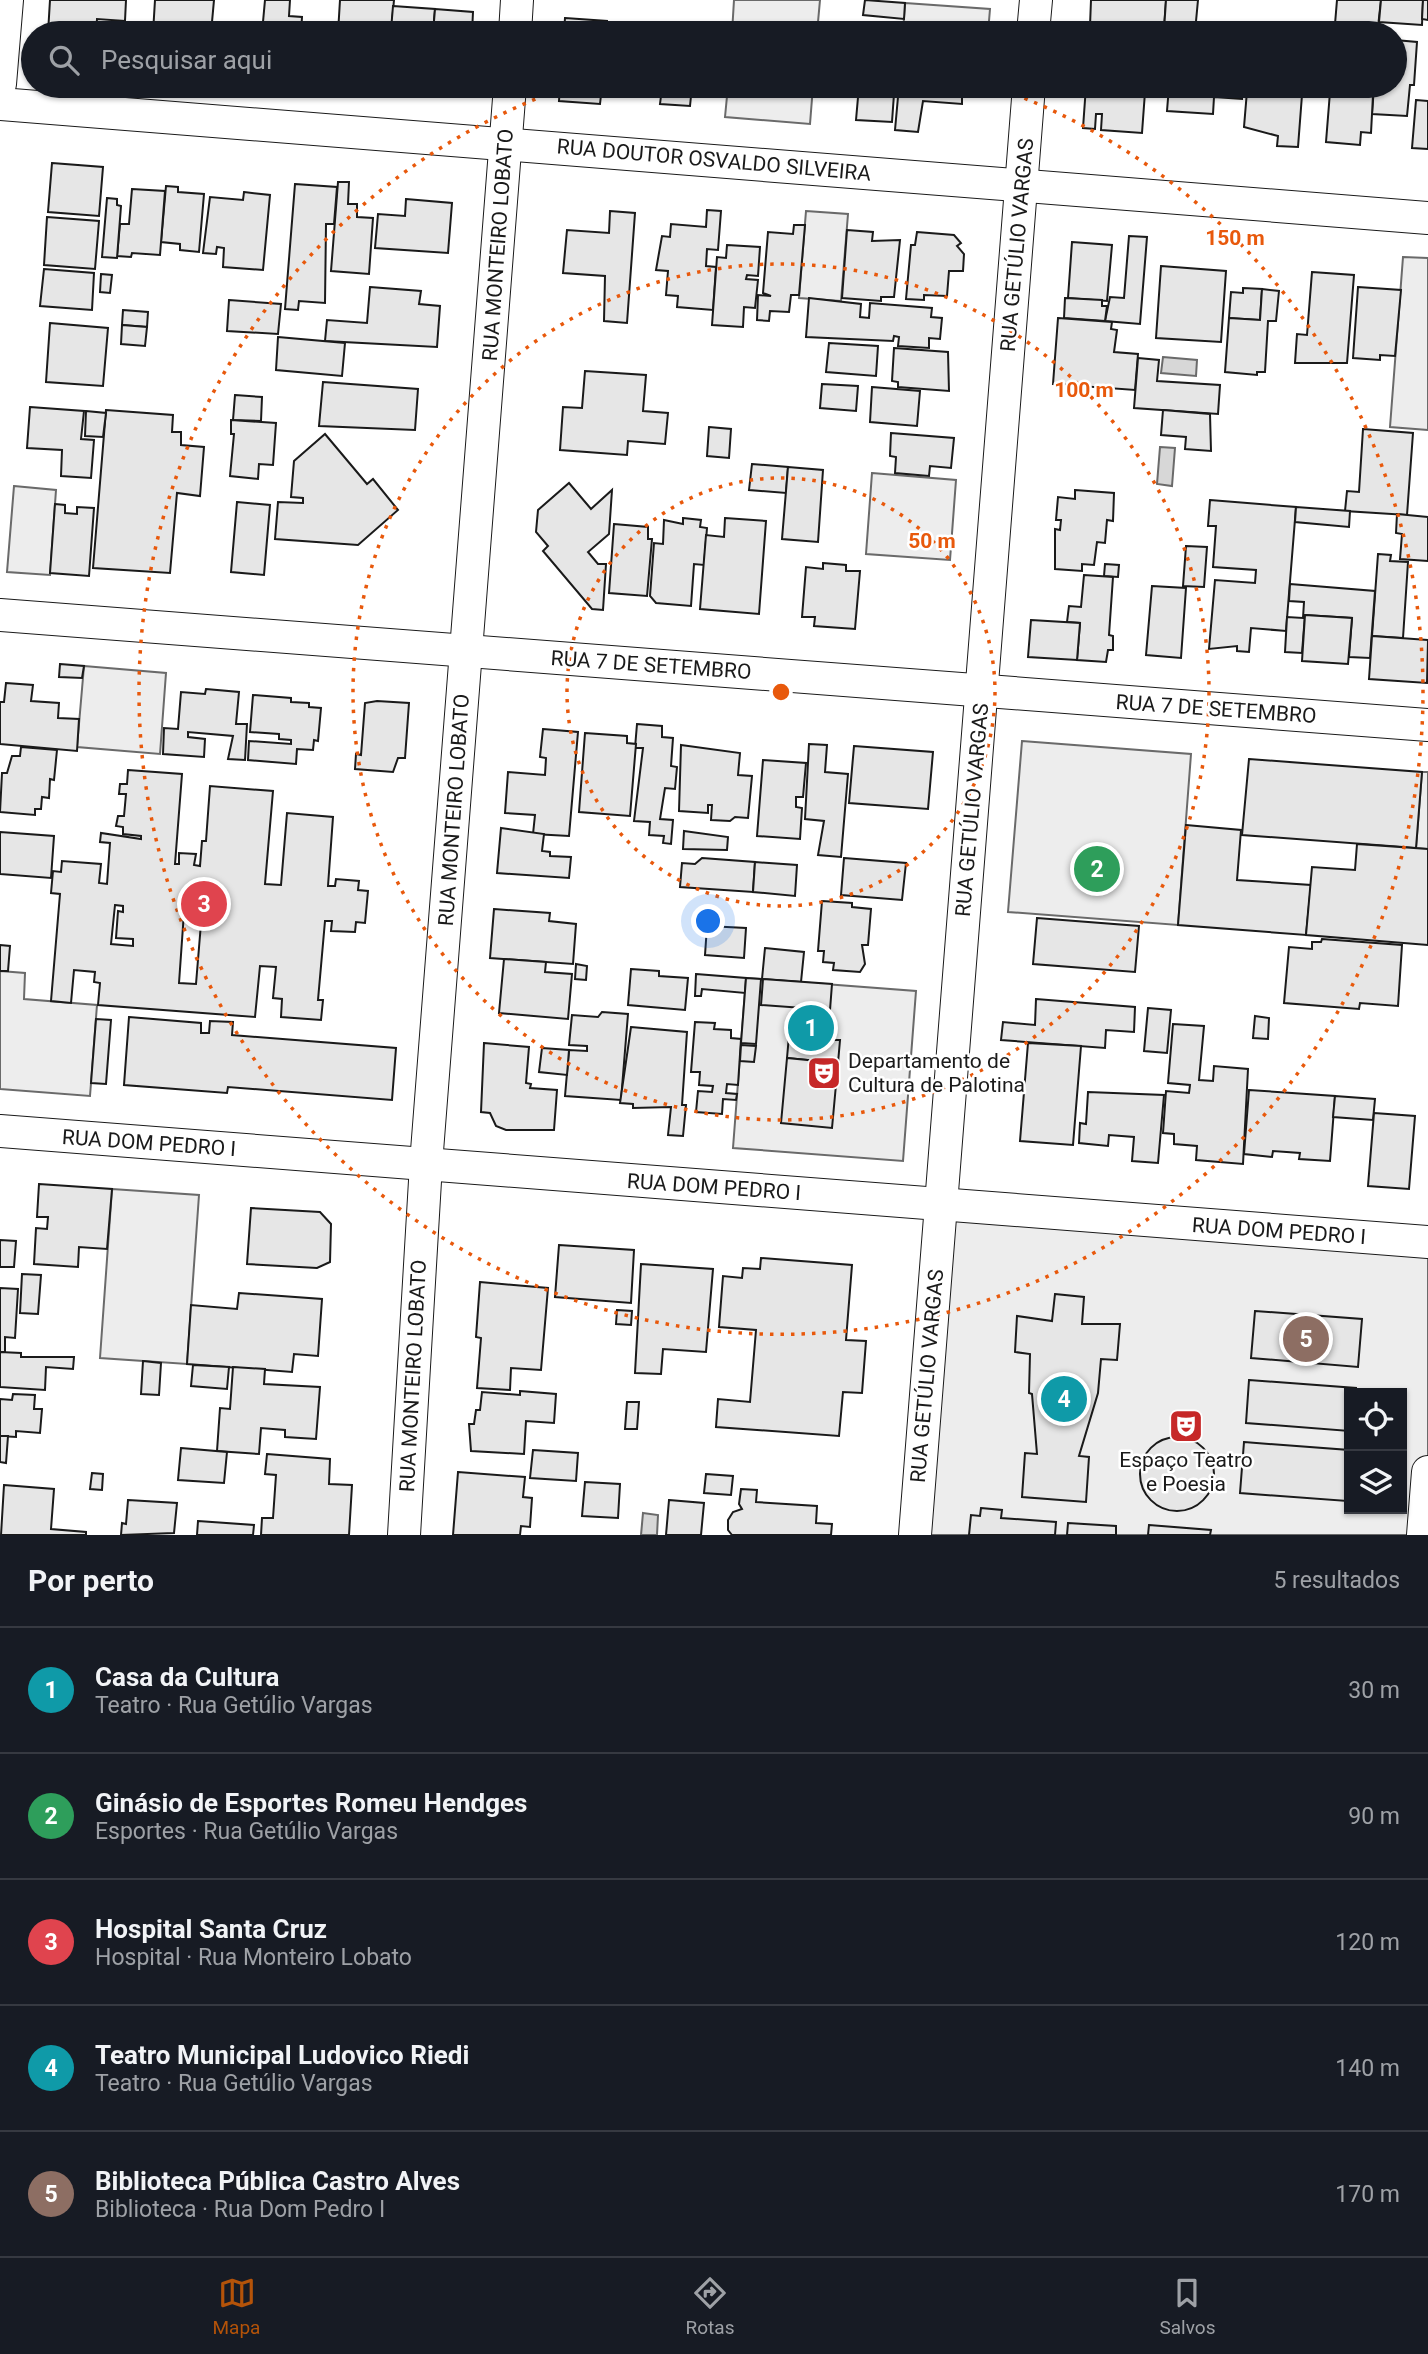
<!DOCTYPE html>
<html lang="pt">
<head>
<meta charset="utf-8">
<style>
  :root { --surface:#171b24; --page:#20242c; --text:#f1f3f6; --muted:#9ea1a6; --line:#363941; --accent:#b45309 }
  body { margin:0; font-family:Roboto,sans-serif; background:var(--page); color:var(--text) }
  .controls { position:absolute; right:21px; bottom:21px; display:grid; overflow:hidden; border-radius:0px; box-shadow:0 2px 5px #0004 }
  .controls button { width:63px; height:63px; display:grid; place-items:center; padding:0; border:0; border-bottom:2px solid var(--line); background:var(--surface); color:var(--text); font:35px sans-serif }
  .you { position:absolute; left:709px; top:922px; width:24px; height:24px; margin:-18px; border:5px solid #fff; border-radius:50%; background:#1a73e8; box-shadow:0 0 0 10px #1a73e833 }
  .badge { display:grid; place-items:center; width:46px; height:46px; border-radius:50%; background:var(--accent); color:#fff; font-size:23px; font-weight:700 }
  .pin { position:absolute; translate:-50% -50%; border:4px solid #fff; box-shadow:0 2px 7px #0006 }
  .list { margin:0; padding:0; list-style:none }
  h2 { display:flex; justify-content:space-between; align-items:center; height:91px; margin:0; padding:0 28px; font-size:30px }
  h2 small { font-size:23px; font-weight:400; color:var(--muted) }
  .list li { display:grid; grid-template-columns:46px 1fr auto; gap:21px; align-items:center; box-sizing:border-box; height:126px; padding:0 28px; border-top:2px solid var(--line) }
  .list b { display:block; font-size:26px; white-space:nowrap }
  .list p { margin:0; font-size:23px; white-space:nowrap; color:var(--muted) }
  .list em { font-size:23px; font-style:normal; color:var(--muted) }
  .icon { flex:none; width:38px; height:38px; fill:none; stroke:currentColor; stroke-width:2; stroke-linecap:round; stroke-linejoin:round }
  .map { position:relative; flex:none; width:1428px; height:1535px; overflow:hidden }
  .search { position:absolute; background:var(--surface); box-shadow:0 2px 5px #0004; left:21px; right:21px; top:21px; height:77px; display:flex; align-items:center; gap:18px; box-sizing:border-box; padding:0 24px; border-radius:38px; color:var(--muted); font-size:26px }
  .sheet { height:721px; background:var(--surface) }
  nav { display:flex; justify-content:space-around; align-items:center; box-sizing:border-box; height:98px; border-top:2px solid var(--line); background:var(--surface); font-size:19px; color:var(--muted) }
  nav a { display:grid; justify-items:center; gap:4px }
  nav .on { color:var(--accent) }
  .map>svg:first-child { display:block }
  .built { fill:#ededed; stroke:#6a6a6a; stroke-width:2; fill-rule:evenodd }
  .water { fill:#d7d7d7; stroke:#6a6a6a; stroke-width:2 }
  .building { fill:#e6e6e6; stroke:#1a1a1a; stroke-width:2; fill-rule:evenodd }
  .lines { fill:none; stroke-linecap:round; stroke-linejoin:round }
  .minor-casing { stroke:#1a1a1a; stroke-width:34 }
  .minor { stroke:#fff; stroke-width:32 }
  .ring { fill:none; stroke:#e8590c; stroke-width:3.5; stroke-dasharray:3.5 7 }
  .labels { text-anchor:middle; stroke-width:5; stroke-linejoin:round; paint-order:stroke }
  .street-label { font-size:21px; fill:#1a1a1a; stroke:#fff }
  .poi-label { font-size:21px; fill:#1a1a1a; stroke:#fff; text-anchor:start }
  .centre { fill:#e8590c; stroke:#fff; stroke-width:3.5 }
  .ring-label { font-size:21px; text-anchor:middle; font-weight:bold; fill:#e8590c; stroke:#fff; stroke-width:5; stroke-linejoin:round; paint-order:stroke }
</style>
</head>
<body>
<div class="map">
<svg width="1428" height="1535" viewBox="0 0 1428 1535">
  <rect width="100%" height="100%" fill="#fff"/>
  <g class="built">
    <path d="M734,0h86l-3,33h-85z"/>
    <path d="M905,3l85,6 -2,24h-85z"/>
    <path d="M728,86h85l-3,38 -85,-7z"/>
    <path d="M806,211l42,3 -7,87 -42,-3z"/>
    <path d="M1403,257l25,1v172l-38,-3z"/>
    <path d="M872,473l84,7 -6,80 -84,-6z"/>
    <path d="M14,486l42,4 -6,85 -43,-3z"/>
    <path d="M84,666l82,7 -6,81 -83,-7z"/>
    <path d="M1022,741l169,13 -13,171 -170,-13z"/>
    <path d="M1422,772h6v77l-12,-1z"/>
    <path d="M0,971l25,2 -1,26 73,6 -7,91 -90,-7z"/>
    <path d="M746,978l170,13 -13,170 -170,-13z"/>
    <path d="M112,1189l87,6 -12,169 -87,-6z"/>
    <path d="M941,1204l487,38v229l-5,64h-508zM1349,1393h53v116h-53z"/>
  </g>
  <g class="water">
    <path d="M1163,357l34,3 -1,16 -35,-3z"/>
    <path d="M1160,447l15,1 -3,38 -15,-2z"/>
    <path d="M643,1513l15,2 -1,20h-16z"/>
  </g>
  <g class="building">
    <path d="M50,0h76l-1,21 -28,-2 -1,14h-48z"/>
    <path d="M155,0h59l-3,33h-58z"/>
    <path d="M265,0h25l-1,16 13,1 -1,16h-39z"/>
    <path d="M340,0h54l-3,33h-53z"/>
    <path d="M865,0l40,3 -1,16 -41,-4z"/>
    <path d="M1091,0h75l-2,28 -15,-1 -1,4 -58,-5z"/>
    <path d="M1166,0h32l-3,32 -31,-2z"/>
    <path d="M1337,0h44l-3,27 -43,-3z"/>
    <path d="M1381,0h42l-1,25 -43,-3z"/>
    <path d="M1423,0h5v20l-6,-1z"/>
    <path d="M393,6l42,3 -2,24 -42,-3z"/>
    <path d="M435,9l38,3 -1,21h-39z"/>
    <path d="M565,18l42,3 -1,12h-42z"/>
    <path d="M634,24l13,1 -1,8h-13z"/>
    <path d="M1395,40l22,2 -3,43h-4l-3,31 -35,-2 2,-28h21z"/>
    <path d="M560,86h42l-2,18 -41,-3z"/>
    <path d="M647,86h45l-2,20 -30,-2 1,-8 -15,-1z"/>
    <path d="M859,86h40l-1,8h-4l-2,28 -36,-2z"/>
    <path d="M899,86h69v6h-6v12l-39,-3 -5,31 -23,-2z"/>
    <path d="M1086,86h73v7l-14,-1 -3,41 -41,-3 1,-16h-6l-1,15 -12,-1z"/>
    <path d="M1169,86h73v13l-28,-2 -1,17 -46,-3z"/>
    <path d="M1282,86h36l-1,9h-15l-4,52 -21,-1 1,-10 -34,-9 3,-36 34,2z"/>
    <path d="M1330,92l43,3 -2,38 -10,-1 -1,13 -34,-3z"/>
    <path d="M1416,100l12,1v48l-16,-1z"/>
    <path d="M52,163l51,4 -4,49 -51,-4z"/>
    <path d="M338,182h11l-1,22h9v13l16,1 -4,56 -38,-3z"/>
    <path d="M295,184l42,3 -3,37h-8l-1,79 -26,-2 -1,9 -13,-1z"/>
    <path d="M166,186l12,1v5l26,2 -5,58 -19,-2v-6l-19,-2z"/>
    <path d="M132,189l33,2 -5,64 -28,-2 -1,4 -14,-1 3,-32h9z"/>
    <path d="M244,192l26,3 -7,75 -40,-3 1,-19 -7,-1 -1,7 -13,-1 7,-56 33,3z"/>
    <path d="M107,198l10,1v6l4,1 -4,52 -15,-1z"/>
    <path d="M406,199l46,4 -4,50 -73,-5 3,-34 27,2z"/>
    <path d="M707,210l14,1 -3,39 -11,-1 -1,17 10,1 -3,43 -36,-3 1,-11 -12,-1 2,-24 -12,-1 6,-34 8,1 1,-13 35,3z"/>
    <path d="M610,211l25,2 -8,110 -23,-2 1,-45 -42,-3 4,-43 42,3z"/>
    <path d="M47,217l52,4 -4,48 -51,-4z"/>
    <path d="M794,225h11l-6,70h-8l-2,17 -19,-1 -1,10 -12,-1 1,-25 13,1 -8,-3 5,-61 25,2z"/>
    <path d="M847,230l26,2 -1,9 28,-1 -6,57h-13v4l-39,-3z"/>
    <path d="M917,232l37,3 7,8 -4,3 7,8 -1,17h-14l-2,25 -23,-1v5l-18,-1 5,-54h4z"/>
    <path d="M1129,236l18,1 -7,87 -35,-3 5,-24 14,1z"/>
    <path d="M1072,242l40,3 -5,56 -39,-3z"/>
    <path d="M727,245l33,2 -2,29 -11,-1 -1,4 12,1 -3,28 -11,-1 -1,20 -31,-2 5,-68 9,1z"/>
    <path d="M1161,266l65,5 -5,71 -65,-4z"/>
    <path d="M44,269l50,4 -2,37 -52,-4z"/>
    <path d="M1312,272l42,3 -7,88h-52l2,-29 10,1z"/>
    <path d="M101,274l11,1 -2,18 -10,-1z"/>
    <path d="M370,287l51,4 -2,13 21,2 -3,41 -112,-6 2,-21 40,3z"/>
    <path d="M1358,287l43,3 -6,66 -15,-1v5l-27,-2z"/>
    <path d="M1243,288l19,1 -2,31 -31,-2 2,-26 12,1z"/>
    <path d="M1262,289l17,2 -3,30h-8l-3,51h-8v3l-32,-3 4,-54 31,2z"/>
    <path d="M809,298l52,6 -1,13 9,1 1,-15 62,5 -1,9 11,1 -2,21 -11,-1v10l-31,-2 1,-9 -5,-1 -1,5 -87,-4z"/>
    <path d="M1065,298l37,2v6h5l-2,15 -41,-3z"/>
    <path d="M229,300l52,4 -3,30 -51,-3z"/>
    <path d="M123,310l25,2 -1,15 -25,-2z"/>
    <path d="M1058,318l54,4 -1,7 6,1 -3,22 24,2 -3,36 -54,-4 -1,4h-9l1,-5 -19,-1z"/>
    <path d="M50,323l58,5 -5,58 -57,-4z"/>
    <path d="M122,325l25,2 -2,19 -24,-2z"/>
    <path d="M278,337l67,6 -3,33 -66,-6z"/>
    <path d="M829,343l49,3 -2,30 -50,-4z"/>
    <path d="M894,348l54,4 1,39 -51,-4v-5l-6,-1z"/>
    <path d="M1138,358l21,2 -2,21 63,4 -2,29 -84,-6z"/>
    <path d="M585,371l61,4 -3,36 25,2 -3,31 -37,-3 -1,14 -67,-5 3,-43 19,1z"/>
    <path d="M323,382l95,7 -3,41 -96,-4z"/>
    <path d="M822,384l36,2 -2,25 -36,-3z"/>
    <path d="M872,387l48,4 -3,35 -47,-4z"/>
    <path d="M235,395l27,2 -1,24 -28,-1z"/>
    <path d="M30,407l54,4 -3,28 13,1 -3,38 -30,-2 1,-26 -35,-2z"/>
    <path d="M106,410l67,5 -1,17h9v13l23,2 -4,49 -23,-3 -7,80 -77,-5z"/>
    <path d="M1163,410l47,4 1,37 -26,-2 1,-12 -25,-2z"/>
    <path d="M86,411l20,2 -3,24 -18,-1z"/>
    <path d="M231,420l45,3 -3,42 -14,-1 -1,15 -28,-3 4,-42h-3z"/>
    <path d="M709,427l22,2 -2,29 -22,-2z"/>
    <path d="M1363,429l50,4 -6,82 -62,-4 2,-20 12,1z"/>
    <path d="M891,433l63,5 -3,30 -21,-2 -1,10 -34,-3 1,-16 -6,-1z"/>
    <path d="M325,434l42,50 6,-5 25,31 -40,35 -83,-6 3,-37 25,1v-5l-12,-1 3,-36z"/>
    <path d="M752,464l36,3 -2,26 -37,-3z"/>
    <path d="M788,467l35,3 -5,72 -36,-3z"/>
    <path d="M569,483l22,26 21,-19 -3,44 -21,18 10,12h8l-3,46 -11,-1 -49,-58 5,-5 -12,-14 2,-22z"/>
    <path d="M1075,490l39,3 -1,28 -6,-1 -2,23 -8,-1 -3,23 -12,-1v7l-27,-2v-40l5,1 1,-10h-5l2,-23 17,2z"/>
    <path d="M1210,500l86,7 -10,124 -35,-3 -2,24 -12,-1v-5l-28,3 6,-69 40,3 1,-13 -43,-3 3,-41h-8z"/>
    <path d="M237,502l33,3 -6,70 -33,-3z"/>
    <path d="M55,504l10,1v8l12,1v-7l17,1 -5,68 -39,-3z"/>
    <path d="M1296,507l54,4 -1,16 -54,-5z"/>
    <path d="M1397,514l31,3v44l-28,-2 2,-25 -6,-1z"/>
    <path d="M683,518l18,2 -1,7 7,1 -3,37 -10,-1 -3,42 -35,-3 -6,-7 4,-53 9,1 1,-24 19,4z"/>
    <path d="M725,518l41,3 -7,93 -59,-5 6,-74 18,2z"/>
    <path d="M614,524l34,3v12h4l-5,57 -38,-3z"/>
    <path d="M1186,546l21,1 -3,40 -21,-1z"/>
    <path d="M1378,554l13,1 -1,6 18,1 -5,76 -31,-2z"/>
    <path d="M823,563l23,2v6h14l-5,58 -41,-3 1,-9h-13l4,-50 17,2z"/>
    <path d="M1105,564l14,1 -1,12 -14,-1z"/>
    <path d="M1084,575l29,2 -4,58 4,1v14h-5l-2,12 -29,-2 3,-37 -13,-1 2,-16 12,1z"/>
    <path d="M1290,584l85,7 -5,67 -21,-1 3,-39 -47,-3 -3,38 -17,-1 2,-35 16,1 1,-16 -15,-1z"/>
    <path d="M1152,586l34,2 -5,70 -35,-3z"/>
    <path d="M1305,615l47,3 -4,46 -46,-3z"/>
    <path d="M1031,620l49,3 -3,37 -49,-3z"/>
    <path d="M1372,636l56,4 -1,43 -58,-4z"/>
    <path d="M60,664l24,2 -2,12 -23,-1z"/>
    <path d="M6,683l27,2 -2,16 28,2 -1,15 21,1 -2,32 -77,-7v-42h4z"/>
    <path d="M206,689l33,3 -3,32h11l-2,36 -17,-1 5,-23 -45,-4v5l17,2 -1,18 -41,-3 1,-26 14,1 3,-37 24,2z"/>
    <path d="M253,695l38,3v4l18,1v4l12,1 -3,33 -4,-1 -1,10 -16,-1 -1,15 -48,-4 1,-19 42,3v-4l-12,-1v-5l-29,-2z"/>
    <path d="M377,701l32,2 -4,55h-7l-5,14 -38,-3 1,-15 5,1 4,-52z"/>
    <path d="M637,724l25,2v11l11,1 -2,28 6,1 -2,22 -10,-1 -5,31 13,1 -2,24 -8,-1 1,-7 -15,-1 1,-13 -16,-1 9,-73h-8z"/>
    <path d="M543,729l35,3 -9,104 -36,-2 2,-19 -30,-2 3,-41 37,3 1,-17 -6,-1z"/>
    <path d="M585,733l42,3v7l9,1 -6,72 -51,-4z"/>
    <path d="M809,744l18,1 -2,27 23,2 -7,83 -23,-2 6,-34 -19,-2z"/>
    <path d="M681,745l59,8 -2,22 14,1 -4,42 -13,-1 -5,4 -19,-1 1,-15h-4v8l-29,-2z"/>
    <path d="M854,746l79,6 -5,57 -79,-6z"/>
    <path d="M21,747l36,3 -3,30 -4,-1 -1,19 -7,-1 -1,12h-6v6l-35,-3 2,-39h5l5,-17h8z"/>
    <path d="M1249,759l173,13 -6,76 -174,-13z"/>
    <path d="M763,760l43,3 -3,34h-7v10l6,1 -2,31 -43,-3z"/>
    <path d="M128,770l54,4 -7,90h4v-11l17,1 -2,11 6,1 2,-25h4l4,-55 63,5 -8,93 16,1 6,-72 46,4 -5,69h7l1,-7 23,2 -1,9 10,1 -3,32 -9,-1 -1,10 -24,-1 1,-10h-7l-7,79h5l-2,20 -40,-3 1,-18 -9,-1 3,-31 -16,-1 -5,51 -157,-12 2,-22 -6,-1 1,-10 -21,-2 -3,33 -20,-2 9,-107 -9,-1 2,-22 8,1 1,-11 39,3 -2,19 8,1 3,-41 -10,-1 1,-9 40,6v-3l-18,-2v-7l-7,-1 2,-10h6l2,-22h-7l1,-10h7zM185,898l18,1 -7,85 -17,-1zM115,905l8,1v6l-5,-1 -2,27 17,1v7l-22,-2z"/>
    <path d="M1186,825l55,5 -4,50 74,5 -5,50 -128,-10z"/>
    <path d="M501,828l43,6 -2,17 8,1v4l21,1 -2,21 -72,-5z"/>
    <path d="M684,831l44,6 -1,13 -44,-1z"/>
    <path d="M0,832l54,4 -3,42 -51,-4z"/>
    <path d="M1357,844l71,5v96l-122,-10 6,-68 43,3z"/>
    <path d="M702,858l53,4 -2,30 -73,-5 2,-24 13,1z"/>
    <path d="M844,858l62,5 -4,37 -61,-5z"/>
    <path d="M755,862l42,3 -2,31 -42,-4z"/>
    <path d="M822,901l30,2v4l19,2 -3,36h-6l3,19 -5,8 -27,-2 1,-7 -11,-1 1,-11h-6z"/>
    <path d="M494,909l56,4 -1,8 27,3 -3,40 -83,-6z"/>
    <path d="M1037,918l102,8 -4,46 -102,-8z"/>
    <path d="M707,926l39,2 -2,30 -39,-3z"/>
    <path d="M1322,939l80,6 -4,61 -38,-3 -1,6 -75,-6 5,-56 23,2v-7h9z"/>
    <path d="M0,945l10,1 -2,25h-8z"/>
    <path d="M765,948l39,4 -3,30 -39,-3z"/>
    <path d="M504,959l42,3 -1,10 27,2 -4,45 -69,-6z"/>
    <path d="M576,964l11,2 -1,14 -11,-1z"/>
    <path d="M631,969l28,2v5l29,2 -3,32 -57,-5z"/>
    <path d="M696,974l50,4 -1,15 -43,-4 -1,7h-6z"/>
    <path d="M746,978l15,1 -5,65 -15,-1z"/>
    <path d="M763,979l69,5 -2,26 -69,-5z"/>
    <path d="M1036,999l99,8 -1,25 -28,-2 -1,18 -104,-8 2,-18 32,3z"/>
    <path d="M1148,1008l23,2 -4,43 -23,-2z"/>
    <path d="M602,1012l26,2 -7,86 -56,-4 4,-46 18,1v-5l-18,-1 3,-30 26,2z"/>
    <path d="M791,1013l42,4 -2,23h9l-2,23 -51,-5z"/>
    <path d="M1255,1016l14,2 -1,21 -15,-1z"/>
    <path d="M129,1017l72,6v10h8l1,-12 23,1 -1,13 164,13 -4,52 -164,-13 -1,6 -103,-8z"/>
    <path d="M96,1019l15,1 -5,64 -15,-1z"/>
    <path d="M695,1022l20,1 -1,6 17,1v8l10,1 -3,46 -11,-1 -1,9 11,1 -1,6 -13,-1 -1,15 -26,-2 2,-21 14,1 1,-6 -14,-1 1,-13h-9z"/>
    <path d="M1173,1024l31,2 -5,54 14,1 1,-15 34,3 -5,95 -47,-4 1,-14 -23,-2v-10l-11,-1 3,-42 23,2 1,-8 -22,-2z"/>
    <path d="M631,1027l56,5 -5,73h4l-3,31 -15,-1 3,-28 -38,1v-4l-13,-1z"/>
    <path d="M484,1043l45,4 -3,36 5,1 -1,4 27,2 -3,40h-48l-10,-4 -6,-13 -9,-1z"/>
    <path d="M1028,1043l53,3 -8,99 -53,-4z"/>
    <path d="M741,1045l15,1 -2,16 -14,-1z"/>
    <path d="M542,1048l27,2 -2,25 -28,-3z"/>
    <path d="M787,1058l51,5 -6,65 -51,-5z"/>
    <path d="M1249,1090l86,6 -5,65 -31,-2 1,-6 -27,-2 -1,6 -28,-3z"/>
    <path d="M1088,1092l76,3 -6,68 -26,-2 2,-24 -25,-2 -1,11 -29,-3 1,-20 6,1z"/>
    <path d="M1335,1096l40,3 -2,21 -40,-3z"/>
    <path d="M1374,1113l41,3 -6,73 -41,-3z"/>
    <path d="M39,1184l73,5 -5,60 -28,-2 -1,20 -44,-3 2,-36 11,1 1,-12h-11z"/>
    <path d="M251,1208l69,4 11,12 -1,38 -13,6 -70,-4z"/>
    <path d="M0,1240l16,1 -2,26h-14z"/>
    <path d="M559,1245l75,5 -3,53 -76,-6z"/>
    <path d="M761,1258l91,7 -6,75 20,1 -4,52 -19,-1 -4,44 -123,-9 2,-28 32,3 6,-72 -37,-3 4,-51 19,2 1,-10 17,1z"/>
    <path d="M641,1264l72,5 -7,83 -43,-3 -2,25 -26,-1z"/>
    <path d="M22,1274l19,1 -3,39 -18,-1z"/>
    <path d="M480,1282l68,6 -7,82 -30,-2 -1,22 -33,-2 4,-50 -5,-1z"/>
    <path d="M0,1288l18,1 -3,49 -10,-1v15h-5z"/>
    <path d="M239,1293l83,6 -4,57 -24,-2 -2,18 -105,-8 4,-59 46,4z"/>
    <path d="M1055,1294l29,3 -2,27h38l-3,36 -16,-1 -3,34 -19,63 10,1 -3,45 -64,-5 3,-44 12,1 -5,-60 -3,-1 1,-39 -15,-2 2,-36 35,5z"/>
    <path d="M617,1310l15,1 -1,14 -15,-1z"/>
    <path d="M1255,1311l107,8 -4,48 -107,-9z"/>
    <path d="M0,1352l21,1v4h53l-1,12 -27,-2 -1,23 -45,-3z"/>
    <path d="M143,1361l18,2 -2,32 -18,-1z"/>
    <path d="M193,1365l36,2 -2,22 -36,-3z"/>
    <path d="M233,1367l32,2 -1,15 56,3 -4,52 -31,-2v-7l-24,-2 -2,26 -42,-3 3,-43 10,1z"/>
    <path d="M1249,1380l107,8v5h-7v38l-103,-8z"/>
    <path d="M520,1391l36,3 -2,29 -28,-2 -2,33 -53,-3 -2,-27h5l2,-14h4l2,-18 38,3z"/>
    <path d="M13,1394l22,1 -1,14h8l-2,24 -24,-2v6l-16,-1v-37l12,1z"/>
    <path d="M627,1402h12l-2,27h-12z"/>
    <path d="M0,1436h8l-2,27 -6,-1z"/>
    <circle cx="1177" cy="1474" r="37"/>
    <path d="M1244,1442l105,8 -2,51 -107,-8z"/>
    <path d="M181,1448l46,4 -3,31 -46,-3z"/>
    <path d="M533,1450l45,3 -2,28 -46,-3z"/>
    <path d="M267,1454l63,5 -1,25 23,1 -3,50h-88l1,-17h11l3,-43 -11,-1z"/>
    <path d="M458,1472l67,5 -2,20 9,1 -2,29 -9,-1 -1,9h-67z"/>
    <path d="M92,1473l11,1 -1,16 -12,-1z"/>
    <path d="M706,1474l27,2 -2,19 -27,-2z"/>
    <path d="M585,1482l35,2 -2,34 -36,-2z"/>
    <path d="M4,1485l50,4 -3,40 35,3v3h-85z"/>
    <path d="M741,1489l16,1 -1,12 61,4 -1,17 16,1 -1,11h-99l-4,-5v-10l5,-8 9,-3 -3,-5z"/>
    <path d="M128,1500l49,3 -3,30 -53,2 1,-12 4,1z"/>
    <path d="M669,1500l35,3 -3,32h-35z"/>
    <path d="M981,1508l21,2 -1,8 55,4 -1,13h-86l2,-20 9,1z"/>
    <path d="M198,1521l56,4 -1,10h-56z"/>
    <path d="M1068,1523l48,3v9h-49z"/>
    <path d="M1149,1525l62,5 -1,5h-62z"/>
  </g>
  <g class="lines">
    <g class="minor-casing">
      <g id="minor">
        <path d="M515,33l2,-33"/>
        <path d="M1033,33l3,-33"/>
        <path d="M0,84l7,-84"/>
        <path d="M0,104l1428,114"/>
        <path d="M0,615l1428,110"/>
        <path d="M0,1131l1428,111"/>
        <path d="M404,1535l22,-371 84,-1078"/>
        <path d="M915,1535l114,-1449"/>
        <path d="M1423,1535l5,-63"/>
      </g>
    </g>
    <use href="#minor" class="minor"/>
  </g>
  <g class="ring">
    <circle cx="781" cy="692" r="214"/>
    <circle cx="781" cy="692" r="428"/>
    <path d="M995 87A642 642 0 1 1 567 87"/>
  </g>
  <defs>
    <g id="theatre-square" transform="scale(1.75)"><rect x="-9" y="-9" width="18" height="18" rx="4" fill="#c62828" stroke="#fff"/><path d="M-5-5.5Q0-4 5-5.5V0Q5 5 0 6Q-5 5-5 0ZM-3.3-2.5H-1v1.5H-3.3ZM1-2.5H3.3v1.5H1ZM-2.8 1Q0 5.5 2.8 1Z" fill="#fff"/></g>
  </defs>
  <g fill-rule="evenodd">
    <use href="#theatre-square" x="824" y="1073"/>
    <use href="#theatre-square" x="1186" y="1426"/>
  </g>
  <g class="labels">
    <g class="street-label">
      <text transform="translate(714 160) rotate(5)" y="7">RUA DOUTOR OSVALDO SILVEIRA</text>
      <text transform="translate(498 245) rotate(-86)" y="7">RUA MONTEIRO LOBATO</text>
      <text transform="translate(1017 245) rotate(-85)" y="7">RUA GETÚLIO VARGAS</text>
      <text transform="translate(651 665) rotate(4)" y="7">RUA 7 DE SETEMBRO</text>
      <text transform="translate(1216 709) rotate(4)" y="7">RUA 7 DE SETEMBRO</text>
      <text transform="translate(454 810) rotate(-86)" y="7">RUA MONTEIRO LOBATO</text>
      <text transform="translate(972 810) rotate(-85)" y="7">RUA GETÚLIO VARGAS</text>
      <text transform="translate(149 1143) rotate(4)" y="7">RUA DOM PEDRO I</text>
      <text transform="translate(714 1187) rotate(4)" y="7">RUA DOM PEDRO I</text>
      <text transform="translate(1279 1231) rotate(4)" y="7">RUA DOM PEDRO I</text>
      <text transform="translate(413 1376) rotate(-87)" y="7">RUA MONTEIRO LOBATO</text>
      <text transform="translate(927 1376) rotate(-85)" y="7">RUA GETÚLIO VARGAS</text>
    </g>
    <g class="poi-label">
      <text x="848" y="1068">Departamento de<tspan x="848" dy="24">Cultura de Palotina</tspan></text>
      <text x="1186" y="1467" text-anchor="middle">Espaço Teatro<tspan x="1186" dy="24">e Poesia</tspan></text>
    </g>
  </g>
  <circle cx="781" cy="692" r="10" class="centre"/>
  <g class="ring-label">
    <text x="1235" y="245">150 m</text>
    <text x="1084" y="397">100 m</text>
    <text x="932" y="548">50 m</text>
  </g>
</svg>
<div class="controls">
<button><svg class="icon" aria-label="locate" viewBox="0 0 24 24"><circle cx="12" cy="12" r="6"/><path d="M12 2v4M12 18v4M2 12h4M18 12h4"/></svg></button>
<button><svg class="icon" aria-label="layers" viewBox="0 0 24 24"><path d="M12 4l9 5-9 5-9-5zM3 14l9 5 9-5"/></svg></button>
</div>
<div class="you"></div>
<div class="pin badge" style="left:811px;top:1028px;background:#0f9aa8">1</div>
<div class="pin badge" style="left:1097px;top:869px;background:#2e9e5b">2</div>
<div class="pin badge" style="left:204px;top:904px;background:#e0444e">3</div>
<div class="pin badge" style="left:1064px;top:1399px;background:#0f9aa8">4</div>
<div class="pin badge" style="left:1306px;top:1339px;background:#8d6e63">5</div>
<div class="search"><svg class="icon" aria-label="search" viewBox="0 0 24 24"><circle cx="10" cy="10" r="6"/><path d="M15 15l6 6"/></svg>Pesquisar aqui</div>
</div>
<section class="sheet">
<h2>Por perto<small>5 resultados</small></h2>
<ul class="list">
<li><span class="badge" style="background:#0f9aa8">1</span><div><b>Casa da Cultura</b><p>Teatro · Rua Getúlio Vargas</p></div><em>30 m</em></li>
<li><span class="badge" style="background:#2e9e5b">2</span><div><b>Ginásio de Esportes Romeu Hendges</b><p>Esportes · Rua Getúlio Vargas</p></div><em>90 m</em></li>
<li><span class="badge" style="background:#e0444e">3</span><div><b>Hospital Santa Cruz</b><p>Hospital · Rua Monteiro Lobato</p></div><em>120 m</em></li>
<li><span class="badge" style="background:#0f9aa8">4</span><div><b>Teatro Municipal Ludovico Riedi</b><p>Teatro · Rua Getúlio Vargas</p></div><em>140 m</em></li>
<li><span class="badge" style="background:#8d6e63">5</span><div><b>Biblioteca Pública Castro Alves</b><p>Biblioteca · Rua Dom Pedro I</p></div><em>170 m</em></li>
</ul>
</section>
<nav>
<a class="on"><svg class="icon" aria-label="map" viewBox="0 0 24 24"><path d="M3 6l6-2 6 2 6-2v14l-6 2-6-2-6 2zM9 4v14M15 6v14"/></svg>Mapa</a>
<a><svg class="icon" aria-label="directions" viewBox="0 0 24 24"><path d="M12 3l9 9-9 9-9-9zM9 14v-3h6M13 9l2 2-2 2"/></svg>Rotas</a>
<a><svg class="icon" aria-label="saved" viewBox="0 0 24 24"><path d="M7 4h10v16l-5-4-5 4z"/></svg>Salvos</a>
</nav>
</body>
</html>
